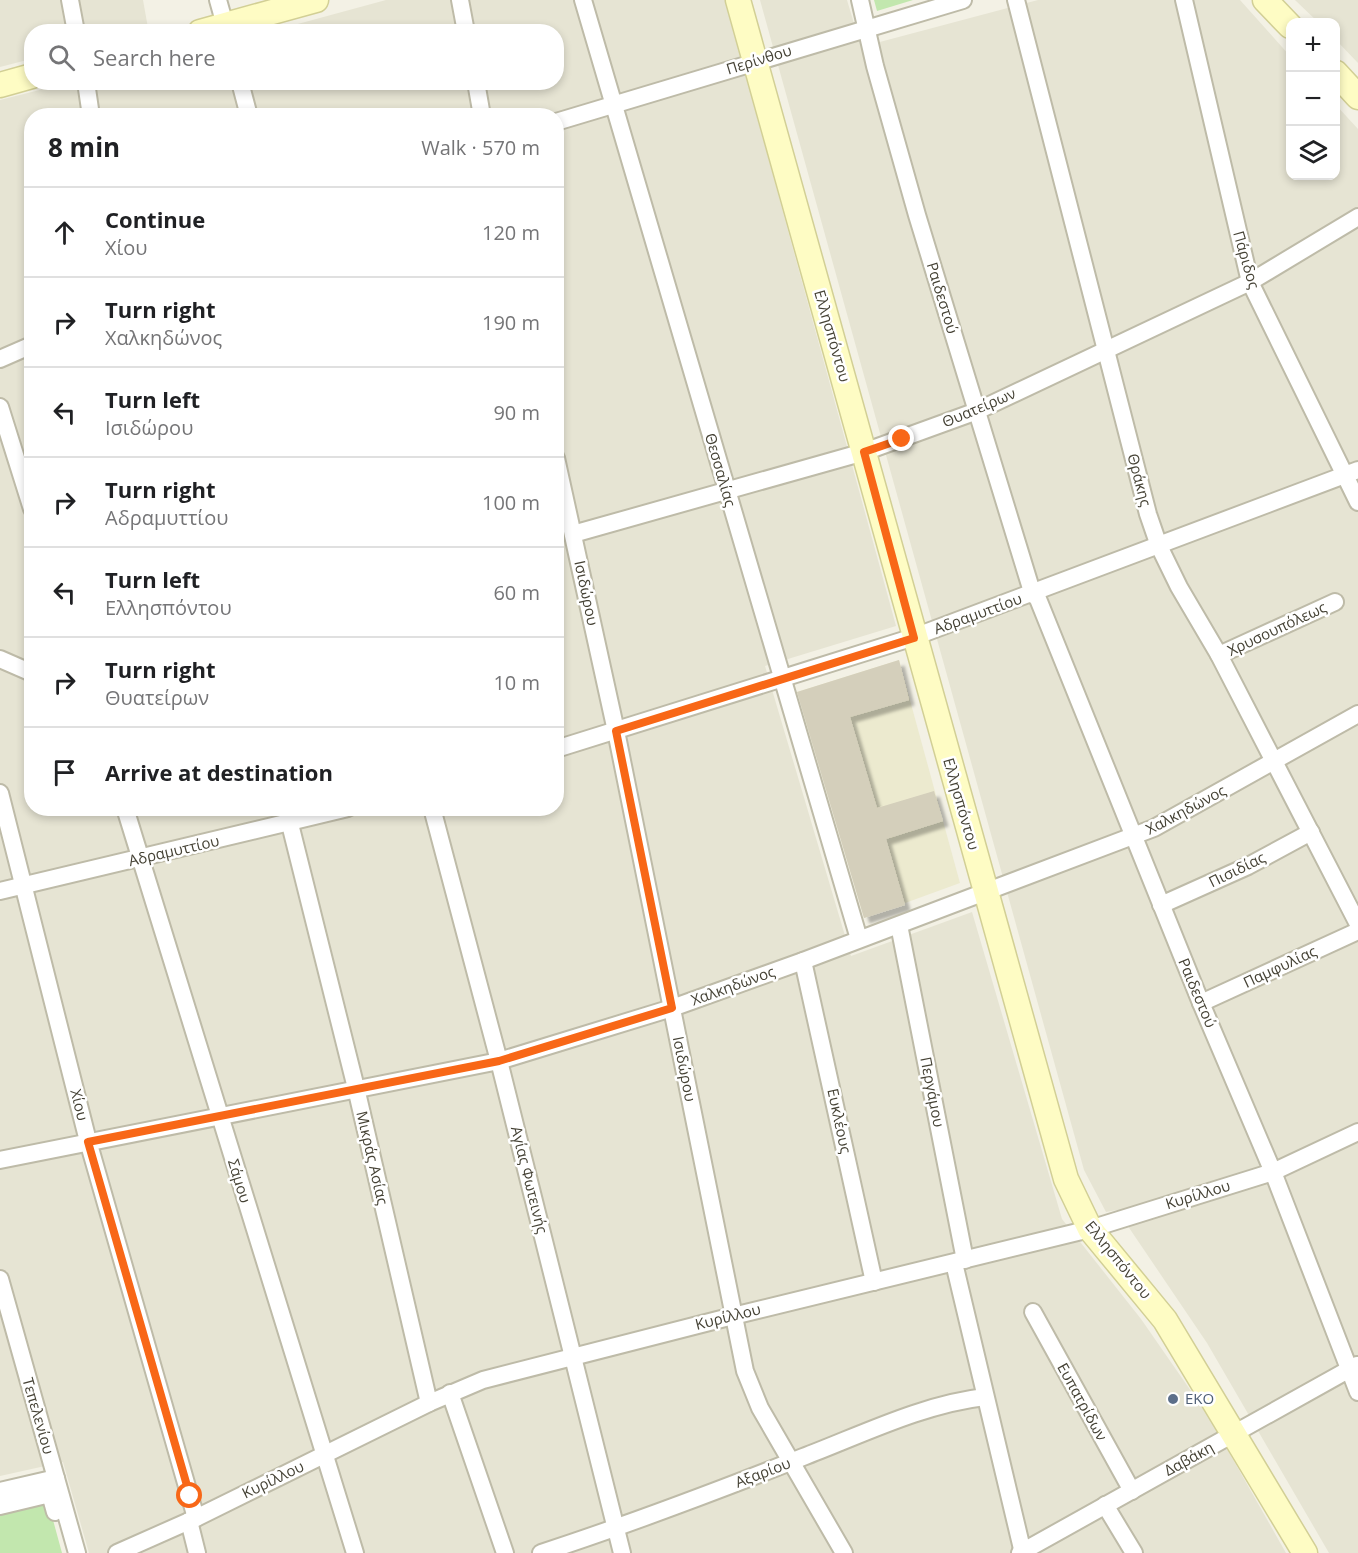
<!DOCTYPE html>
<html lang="en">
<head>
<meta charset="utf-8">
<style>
  :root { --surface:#fff; --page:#f6f6f6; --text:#202124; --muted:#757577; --line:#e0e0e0 }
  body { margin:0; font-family:"Open Sans",sans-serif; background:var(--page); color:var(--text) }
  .controls { position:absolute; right:18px; top:18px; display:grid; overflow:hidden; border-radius:12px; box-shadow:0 3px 9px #0003 }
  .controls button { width:54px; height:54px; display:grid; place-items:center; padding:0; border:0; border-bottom:2px solid var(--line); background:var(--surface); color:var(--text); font:30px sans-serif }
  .stop { position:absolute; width:18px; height:18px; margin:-14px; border:4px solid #f86717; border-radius:50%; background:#fff }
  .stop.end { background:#f86717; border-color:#fff; box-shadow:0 2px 6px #0008 }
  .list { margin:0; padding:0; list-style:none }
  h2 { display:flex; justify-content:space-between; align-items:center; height:78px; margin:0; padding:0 24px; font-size:26px }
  h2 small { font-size:20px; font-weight:400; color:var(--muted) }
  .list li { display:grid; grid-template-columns:39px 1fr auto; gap:18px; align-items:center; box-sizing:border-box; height:90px; padding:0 24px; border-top:2px solid var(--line) }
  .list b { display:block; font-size:22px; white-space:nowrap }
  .list p { margin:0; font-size:20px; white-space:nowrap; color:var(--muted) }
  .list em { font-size:20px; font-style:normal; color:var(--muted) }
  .icon { flex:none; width:33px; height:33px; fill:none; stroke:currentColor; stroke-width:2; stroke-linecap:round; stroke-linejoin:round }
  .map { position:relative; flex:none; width:1358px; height:1553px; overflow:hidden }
  .search { position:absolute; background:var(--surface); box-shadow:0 3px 9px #0003; left:24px; top:24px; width:540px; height:66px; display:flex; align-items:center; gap:15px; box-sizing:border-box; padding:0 21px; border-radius:24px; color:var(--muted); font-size:22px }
  .panel { position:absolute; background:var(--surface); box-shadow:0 3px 9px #0003; left:24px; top:108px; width:540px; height:708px; border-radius:24px }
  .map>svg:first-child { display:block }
  .residential { fill:#e6e4d3; fill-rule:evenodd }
  .education { fill:#eceacf }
  .green { fill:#c2e7ae }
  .building { fill:#d4cfbb; filter:url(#shadow) }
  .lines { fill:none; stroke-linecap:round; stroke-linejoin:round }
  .street-casing { stroke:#bebba8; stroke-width:20 }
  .secondary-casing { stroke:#d2cf95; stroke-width:27 }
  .street { stroke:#fff; stroke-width:16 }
  .secondary { stroke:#fefcc4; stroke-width:24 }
  .route { stroke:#f86717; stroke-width:8 }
  .service-dot { fill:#5c6f8a; stroke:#fff; stroke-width:2 }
  .labels { text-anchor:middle; stroke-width:5; stroke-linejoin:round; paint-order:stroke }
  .street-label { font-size:15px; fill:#454235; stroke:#fff }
  .service-label { font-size:15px; fill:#4e5e75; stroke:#fff; text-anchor:start }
</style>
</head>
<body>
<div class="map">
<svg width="1358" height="1553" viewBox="0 0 1358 1553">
  <defs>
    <filter id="shadow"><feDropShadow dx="5.5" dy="5.5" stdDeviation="1.5" flood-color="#0004"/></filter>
  </defs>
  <rect width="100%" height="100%" fill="#f3f1e5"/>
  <g class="residential">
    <path d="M0,0h143l5,28 -14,4h-102l-1,27 -31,8z"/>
    <path d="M386,0h339l171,626 -131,40 86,290 121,-44 90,307 79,100 68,98 77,136h-1197l-26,-91 -63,14v-1376l71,-18h485v-50l-284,-1zM32,116h524v692h-524z"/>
    <path d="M760,0h87l14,47 177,-47h202l50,56v120h46v-71l22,24v1424h-29l-122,-210 -90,-133 -11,2 -22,-42z"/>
    <path d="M1295,0h63v63l-22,-23v-18h-18z"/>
  </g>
  <path class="education" d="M899,660l61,223 -96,35 -67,-226z"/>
  <g class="green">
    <path d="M874,0h39l-36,11z"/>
    <path d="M47,1498l15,55h-62v-44z"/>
  </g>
  <path class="building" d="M899,660l10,40 -59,17 27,91 57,-17 9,30 -57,18 19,66 -41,13 -67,-226z"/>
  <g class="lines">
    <g class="street-casing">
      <g id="street">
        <path d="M70,0l6,32"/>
        <path d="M218,0l9,32"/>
        <path d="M460,0l6,32"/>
        <path d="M583,0l276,939"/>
        <path d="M860,0l15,66 42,149 116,380"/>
        <path d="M1016,0l132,514 11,32 20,41 40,68 139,269"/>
        <path d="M1184,0l66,282 108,220"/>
        <path d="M86,82l5,34"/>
        <path d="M240,82l9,34"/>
        <path d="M476,82l6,34"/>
        <path d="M556,122l407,-122"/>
        <path d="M0,359l32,-14"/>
        <path d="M0,407l32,102"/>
        <path d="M556,458l60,273 129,640 15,37 84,145"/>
        <path d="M573,534l291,-82 113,-41 273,-129 108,-65"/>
        <path d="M1036,594l165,409 72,169 85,220"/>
        <path d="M1219,655l116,-53"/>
        <path d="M0,659l32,14"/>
        <path d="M556,749l358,-112 444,-167"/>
        <path d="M0,793l88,348 108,377"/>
        <path d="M125,808l230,745"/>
        <path d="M286,808l70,280 73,315"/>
        <path d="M432,808l67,253 123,492"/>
        <path d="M0,891l348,-83"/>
        <path d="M1161,905l87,-39 63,-34"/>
        <path d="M899,925l66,335"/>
        <path d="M803,961l71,321"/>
        <path d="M1201,1003l157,-72"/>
        <path d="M0,1160l499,-99 173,-53 131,-47 351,-133 204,-114"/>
        <path d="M954,1263l69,290"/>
        <path d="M0,1279l77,274"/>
        <path d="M1033,1312l99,179"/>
        <path d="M450,1393l55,160"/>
        <path d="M0,1491l56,-13"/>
        <path d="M1105,1505l29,48"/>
        <path d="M0,1506l50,-12 5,18"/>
        <path d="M189,1521l8,32"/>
        <path d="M117,1553l79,-35 233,-115 54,-23 250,-64 357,-87 183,-57 85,-40"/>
        <path d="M541,1553c89,-29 176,-62 262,-96 58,-22 120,-53 182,-60"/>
        <path d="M1020,1553l337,-188"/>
      </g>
    </g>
    <g class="secondary-casing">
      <g id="secondary">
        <path d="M738,0l328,1179 24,50 75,91 140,233"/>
        <path d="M1265,0l25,26"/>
        <path d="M200,32l116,-32"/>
        <path d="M1336,73l22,24"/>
        <path d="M0,85l32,-9"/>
      </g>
    </g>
    <use href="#street" class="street"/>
    <use href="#secondary" class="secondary"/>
  </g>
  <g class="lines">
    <path class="route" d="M190,1496l-102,-354 411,-81 173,-53 -56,-277 298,-93 -50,-186 38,-13"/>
  </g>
  <circle class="service-dot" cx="1173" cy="1399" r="6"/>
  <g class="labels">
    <g class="street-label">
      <text transform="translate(759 60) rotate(-17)" y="5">Περίνθου</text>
      <text transform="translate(1246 260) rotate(74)" y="5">Πάριδος</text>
      <text transform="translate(942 298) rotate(73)" y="5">Ραιδεστού</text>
      <text transform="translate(832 336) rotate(74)" y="5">Ελλησπόντου</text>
      <text transform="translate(979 408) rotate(-23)" y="5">Θυατείρων</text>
      <text transform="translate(720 470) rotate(74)" y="5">Θεσσαλίας</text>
      <text transform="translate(1139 480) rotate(75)" y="5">Θράκης</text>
      <text transform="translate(586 593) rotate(78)" y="5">Ισιδώρου</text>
      <text transform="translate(978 614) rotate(-20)" y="5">Αδραμυττίου</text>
      <text transform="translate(1277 629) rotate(-25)" y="5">Χρυσουπόλεως</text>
      <text transform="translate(961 804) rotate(74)" y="5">Ελλησπόντου</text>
      <text transform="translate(1186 810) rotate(-28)" y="5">Χαλκηδώνος</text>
      <text transform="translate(174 851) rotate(-13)" y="5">Αδραμυττίου</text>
      <text transform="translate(1237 870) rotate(-26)" y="5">Πισιδίας</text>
      <text transform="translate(1280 967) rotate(-25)" y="5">Παμφυλίας</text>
      <text transform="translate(733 986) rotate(-20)" y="5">Χαλκηδώνος</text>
      <text transform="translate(1197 993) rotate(67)" y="5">Ραιδεστού</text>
      <text transform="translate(684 1069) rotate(79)" y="5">Ισιδώρου</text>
      <text transform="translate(932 1092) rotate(79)" y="5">Περγάμου</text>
      <text transform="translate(79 1105) rotate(76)" y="5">Χίου</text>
      <text transform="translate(839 1121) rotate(78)" y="5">Ευκλέους</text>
      <text transform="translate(372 1158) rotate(77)" y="5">Μικράς Ασίας</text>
      <text transform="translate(529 1180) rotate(76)" y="5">Αγίας Φωτεινής</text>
      <text transform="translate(239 1181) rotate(73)" y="5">Σάμου</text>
      <text transform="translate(1198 1195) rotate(-17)" y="5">Κυρίλλου</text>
      <text transform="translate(1118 1260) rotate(51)" y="5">Ελλησπόντου</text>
      <text transform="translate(728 1317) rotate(-14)" y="5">Κυρίλλου</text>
      <text transform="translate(1082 1402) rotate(61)" y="5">Ευπατρίδων</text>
      <text transform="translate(38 1416) rotate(74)" y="5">Τεπελενίου</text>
      <text transform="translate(1189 1459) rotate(-29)" y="5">Δαβάκη</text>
      <text transform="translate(763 1473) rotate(-21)" y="5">Αξαρίου</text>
      <text transform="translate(273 1480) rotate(-26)" y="5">Κυρίλλου</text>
    </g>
    <g class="service-label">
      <text x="1185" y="1404">ΕΚΟ</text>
    </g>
  </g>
</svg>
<div class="controls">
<button>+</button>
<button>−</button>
<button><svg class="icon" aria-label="layers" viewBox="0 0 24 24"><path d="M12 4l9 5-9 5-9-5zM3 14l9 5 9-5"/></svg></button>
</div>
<div class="stop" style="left:190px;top:1496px"></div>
<div class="stop end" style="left:902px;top:439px"></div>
<div class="search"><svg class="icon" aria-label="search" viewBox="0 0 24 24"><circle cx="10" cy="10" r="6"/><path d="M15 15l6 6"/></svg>Search here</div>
<section class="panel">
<h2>8 min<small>Walk · 570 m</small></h2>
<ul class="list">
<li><svg class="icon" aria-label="ahead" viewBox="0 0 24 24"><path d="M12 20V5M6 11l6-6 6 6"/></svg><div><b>Continue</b><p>Χίου</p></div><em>120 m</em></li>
<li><svg class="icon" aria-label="right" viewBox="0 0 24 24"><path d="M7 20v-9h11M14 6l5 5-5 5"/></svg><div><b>Turn right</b><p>Χαλκηδώνος</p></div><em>190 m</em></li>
<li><svg class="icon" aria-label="left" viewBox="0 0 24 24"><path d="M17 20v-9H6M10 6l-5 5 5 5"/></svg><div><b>Turn left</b><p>Ισιδώρου</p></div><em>90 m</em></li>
<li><svg class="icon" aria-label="right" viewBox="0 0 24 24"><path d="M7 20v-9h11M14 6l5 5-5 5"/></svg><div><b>Turn right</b><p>Αδραμυττίου</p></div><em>100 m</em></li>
<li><svg class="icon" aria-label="left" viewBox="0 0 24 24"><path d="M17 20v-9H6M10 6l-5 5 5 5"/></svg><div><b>Turn left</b><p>Ελλησπόντου</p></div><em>60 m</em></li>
<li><svg class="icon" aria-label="right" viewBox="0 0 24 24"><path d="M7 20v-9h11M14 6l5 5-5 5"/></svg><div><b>Turn right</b><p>Θυατείρων</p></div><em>10 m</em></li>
<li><svg class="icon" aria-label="arrive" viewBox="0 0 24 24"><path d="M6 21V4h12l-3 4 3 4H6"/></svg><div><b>Arrive at destination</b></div></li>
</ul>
</section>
</div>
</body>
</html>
